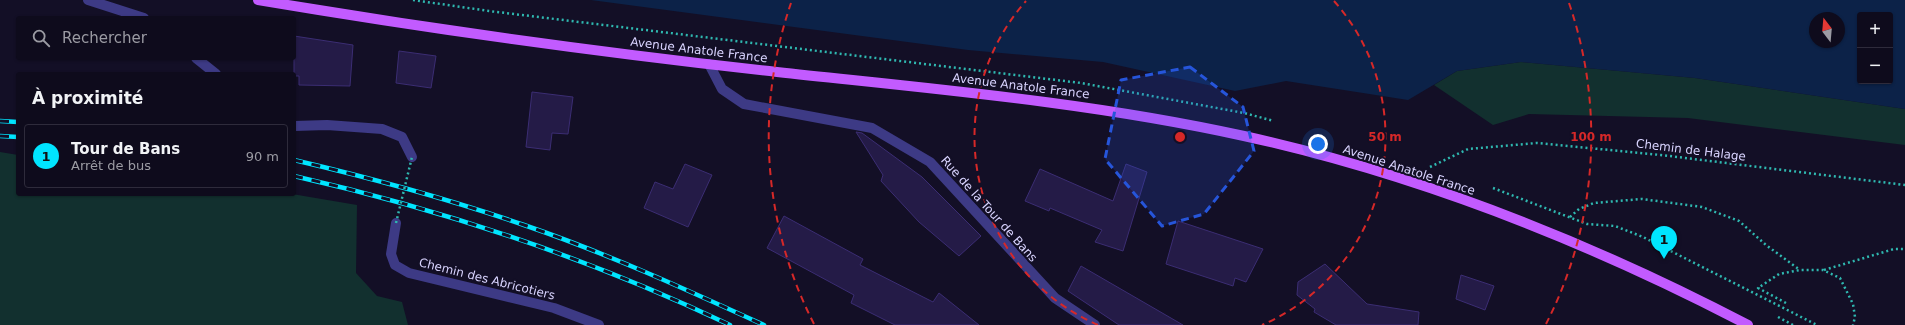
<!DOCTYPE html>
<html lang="fr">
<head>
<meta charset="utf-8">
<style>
  :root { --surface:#0e0b1c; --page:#1c1929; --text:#f1f3f6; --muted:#9b9ba3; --line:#2e2b3b; --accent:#00e5ff }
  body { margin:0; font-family:"DejaVu Sans",sans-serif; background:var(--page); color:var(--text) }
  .controls { position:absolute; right:12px; top:12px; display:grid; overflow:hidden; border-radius:4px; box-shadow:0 1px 3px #0004 }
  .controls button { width:36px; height:36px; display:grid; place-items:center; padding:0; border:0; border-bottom:1px solid var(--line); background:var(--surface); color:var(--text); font:20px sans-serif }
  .compass { position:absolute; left:1809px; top:12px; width:36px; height:36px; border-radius:50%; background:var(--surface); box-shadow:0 1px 3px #0004; rotate:344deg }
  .you { position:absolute; left:1318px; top:144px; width:14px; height:14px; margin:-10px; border:3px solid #fff; border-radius:50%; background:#1a73e8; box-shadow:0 0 0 6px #1a73e833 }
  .badge { display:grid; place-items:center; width:26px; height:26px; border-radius:50%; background:var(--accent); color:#111; font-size:13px; font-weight:700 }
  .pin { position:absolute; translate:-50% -33px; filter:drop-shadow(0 1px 2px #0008) }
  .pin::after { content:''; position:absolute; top:21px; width:14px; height:12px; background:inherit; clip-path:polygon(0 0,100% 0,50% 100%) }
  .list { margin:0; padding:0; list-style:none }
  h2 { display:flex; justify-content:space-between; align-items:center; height:52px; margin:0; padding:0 16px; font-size:17px }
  h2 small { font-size:13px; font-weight:400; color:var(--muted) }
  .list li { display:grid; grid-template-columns:26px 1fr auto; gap:12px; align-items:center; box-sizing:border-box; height:64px; margin:0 8px 8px; padding:0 8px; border:1px solid var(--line); border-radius:4px }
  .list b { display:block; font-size:15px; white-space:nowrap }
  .list p { margin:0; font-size:13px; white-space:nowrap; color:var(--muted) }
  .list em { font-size:13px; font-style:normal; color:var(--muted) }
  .icon { flex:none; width:22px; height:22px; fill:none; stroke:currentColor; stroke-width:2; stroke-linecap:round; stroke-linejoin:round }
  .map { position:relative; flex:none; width:1905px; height:325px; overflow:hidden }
  .search { position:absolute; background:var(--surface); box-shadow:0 1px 3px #0004; left:16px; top:16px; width:280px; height:44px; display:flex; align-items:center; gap:10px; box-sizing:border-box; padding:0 14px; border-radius:4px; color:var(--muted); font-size:15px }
  .panel { position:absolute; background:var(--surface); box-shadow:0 1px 3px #0004; left:16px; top:72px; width:280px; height:124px; border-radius:4px }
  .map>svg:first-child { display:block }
  .green { fill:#12302f }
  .water { fill:#0c2248; fill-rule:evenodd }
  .building { fill:#241b47; stroke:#3b2d73 }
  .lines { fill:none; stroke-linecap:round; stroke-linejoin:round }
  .path { stroke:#2fb8b0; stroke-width:2.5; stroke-dasharray:2 3; stroke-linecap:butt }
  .minor { stroke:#3d3a85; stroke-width:10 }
  .major { stroke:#c25bff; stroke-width:10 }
  .rail-casing { stroke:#00e5ff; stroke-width:4.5 }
  .rail { stroke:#130f26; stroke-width:3; stroke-dasharray:9; stroke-linecap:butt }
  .path-bridge { stroke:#2fb8b0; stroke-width:2.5; stroke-dasharray:2 3; stroke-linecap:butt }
  .marked { fill:#2655da; fill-opacity:0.2; stroke:#2655da; stroke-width:3; stroke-dasharray:8 5; stroke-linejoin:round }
  .ring { fill:none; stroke:#d62828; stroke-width:2; stroke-dasharray:7 5 }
  .labels { text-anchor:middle; stroke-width:4; stroke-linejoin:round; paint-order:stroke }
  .street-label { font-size:12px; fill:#d9d4ff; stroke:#130f26 }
  .centre { fill:#d62828; stroke:#130f26; stroke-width:2 }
  .ring-label { font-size:12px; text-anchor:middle; font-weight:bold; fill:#d62828; stroke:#130f26; stroke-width:4; stroke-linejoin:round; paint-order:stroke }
</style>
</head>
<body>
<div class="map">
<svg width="1905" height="325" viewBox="0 0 1905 325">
  <rect width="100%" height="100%" fill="#130f26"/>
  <g class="green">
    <path d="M1521,62l174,16 210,31v36l-217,-27 -159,-4 -36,11 -59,-40 23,-14z"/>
    <path d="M0,152l18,3v39h274l65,11 -1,68 21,23 25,6 6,23h-408z"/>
  </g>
  <path class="water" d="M591,0h1314v109l-210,-31 -174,-16 -64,9 -49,29 -122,-19 -51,10 -132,-29 -135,-12zM1860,15h30v66h-30zM1815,18h24v24h-24z"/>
  <g class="building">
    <path d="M294,36l59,9 -3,41 -51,-1v-9h-5z"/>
    <path d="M399,51l37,5 -5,32 -35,-5z"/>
    <path d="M532,92l41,5 -5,37 -16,-1 -2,17 -24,-3z"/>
    <path d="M856,132l6,1 60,44 59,59 -22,20 -40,-34 -38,-41 2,-6z"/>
    <path d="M685,164l27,11 -24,52 -44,-19 11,-26 18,7z"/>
    <path d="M1126,164l21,8 -24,79 -28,-9 7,-12 -52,-22 -1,3 -24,-10 15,-32 73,32z"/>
    <path d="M784,216l79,43 -3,6 73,37 6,-9 40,32h-84l-44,-22 3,-8 -87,-47z"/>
    <path d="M1178,221l85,28 -17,33 -11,-4 -2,8 -67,-22z"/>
    <path d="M1325,264l42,40 52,8 -1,13h-82l-22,-13 1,-3 -18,-14 1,-13z"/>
    <path d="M1081,266l102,59h-64l-51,-34z"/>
    <path d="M1461,275l33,11 -9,24 -29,-11z"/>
  </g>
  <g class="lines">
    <g class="path">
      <path d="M413,0l76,11 592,72 163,30 30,8"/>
      <path d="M1430,167l38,-18 69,-6 124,12 244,30"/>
      <path d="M1493,188l94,36 28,2 28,11 174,88"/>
      <path d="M1570,217l9,-8 15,-6 48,-4 60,8 37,14 27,24 34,25"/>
      <path d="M1824,270l70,-21h11"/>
      <path d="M1786,303l-28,-15 21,-14 21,-4h23l17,8 13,26 2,13 -2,8"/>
      <path d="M1778,317l15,8"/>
    </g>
    <g class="minor">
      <path d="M88,0l56,18"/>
      <path d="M196,58l20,16"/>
      <path d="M709,64l13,25 22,15 128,24 58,34 125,136 40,27"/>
      <path d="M294,126l33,-1 55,4 20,8 10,20"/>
      <path d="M396,223l-5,31 4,11 14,8 145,35 45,17"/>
    </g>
    <path class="major" d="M258,0c172,29 346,53 519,72 156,17 313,30 467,64 176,39 345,106 504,189"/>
    <g class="rail-casing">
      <g id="rail">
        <path d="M0,121l18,1"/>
        <path d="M0,136l18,1"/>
        <path d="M294,160c77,18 155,39 230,65 82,28 161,64 240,100"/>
        <path d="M294,176c150,34 297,83 436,149"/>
      </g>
    </g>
    <use href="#rail" class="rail"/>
    <path class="path-bridge" d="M396,223l16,-66"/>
  </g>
  <path class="marked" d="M1190,67l53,40 11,44 -50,63 -42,12 -57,-67 16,-79z"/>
  <g class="ring">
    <path d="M1098 325A205 205 0 0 1 1026 1M1334 1A205 205 0 0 1 1262 325"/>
    <path d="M814 324A411 411 0 0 1 791 3M1569 3A411 411 0 0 1 1546 324"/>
  </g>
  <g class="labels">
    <g class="street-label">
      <text transform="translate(699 50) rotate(7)" y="4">Avenue Anatole France</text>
      <text transform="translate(1021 86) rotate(7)" y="4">Avenue Anatole France</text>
      <text transform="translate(1691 150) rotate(7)" y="4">Chemin de Halage</text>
      <text transform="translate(1409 170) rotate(18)" y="4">Avenue Anatole France</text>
      <text transform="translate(989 209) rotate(48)" y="4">Rue de la Tour de Bans</text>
      <text transform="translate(487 279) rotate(14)" y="4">Chemin des Abricotiers</text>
    </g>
  </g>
  <circle cx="1180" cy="137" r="6" class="centre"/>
  <g class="ring-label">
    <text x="1385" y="141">50 m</text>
    <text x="1591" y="141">100 m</text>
  </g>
</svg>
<div class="controls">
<button>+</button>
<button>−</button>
</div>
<svg class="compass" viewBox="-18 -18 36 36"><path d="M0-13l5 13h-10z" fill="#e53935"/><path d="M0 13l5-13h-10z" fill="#9b9ba3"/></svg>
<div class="you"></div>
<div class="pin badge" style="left:1664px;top:259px">1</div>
<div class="search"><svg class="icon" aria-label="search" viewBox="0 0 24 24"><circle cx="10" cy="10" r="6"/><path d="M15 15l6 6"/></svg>Rechercher</div>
<section class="panel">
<h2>À proximité<small></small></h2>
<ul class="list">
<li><span class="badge">1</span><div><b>Tour de Bans</b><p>Arrêt de bus</p></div><em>90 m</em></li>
</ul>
</section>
</div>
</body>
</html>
